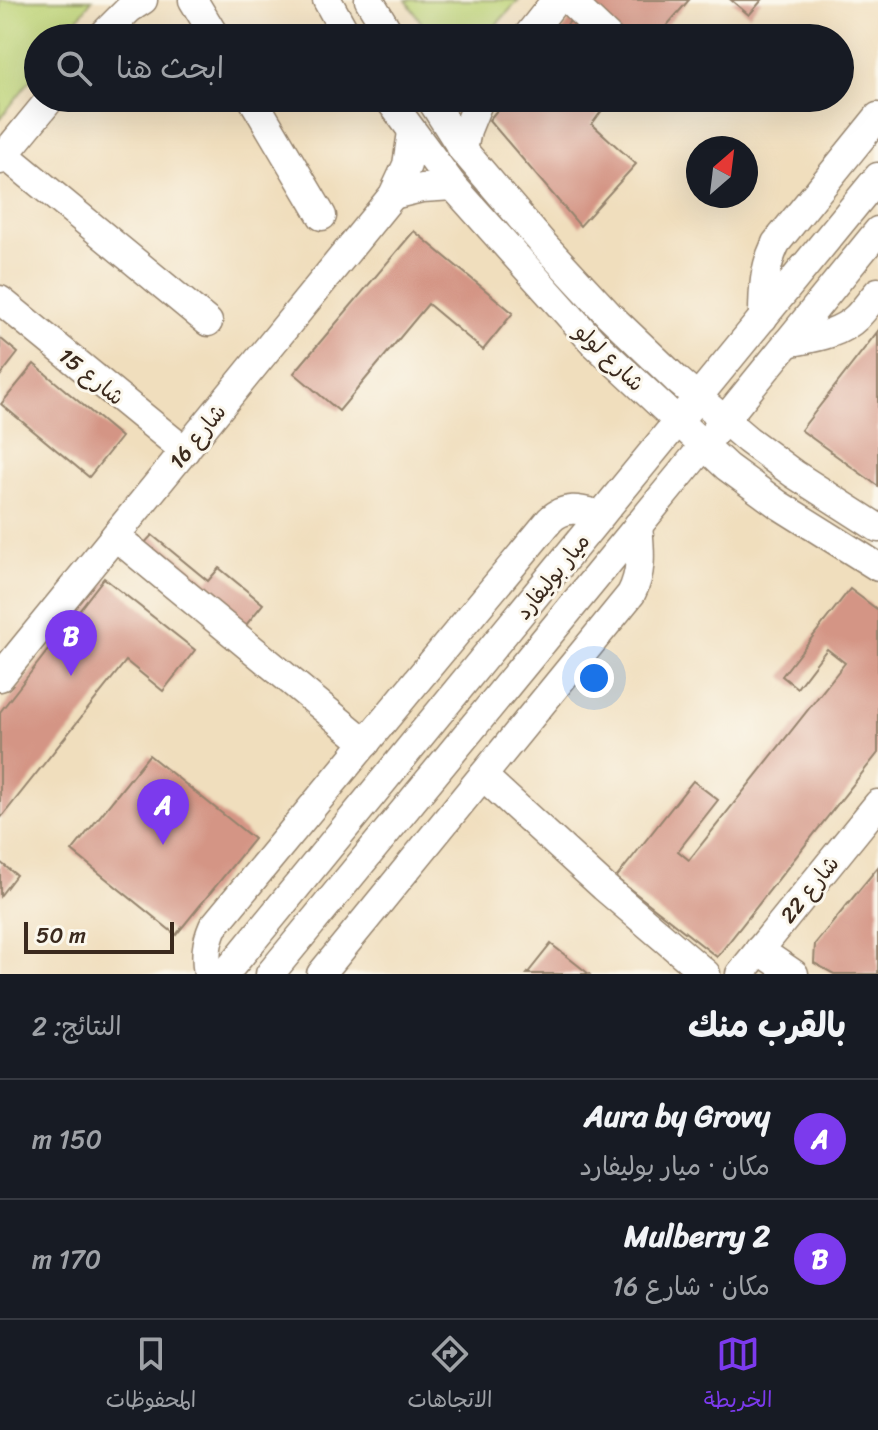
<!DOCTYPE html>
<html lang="ar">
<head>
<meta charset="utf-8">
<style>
  :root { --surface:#171b24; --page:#242831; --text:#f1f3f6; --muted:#9ea1a6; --line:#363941; --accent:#7c3aed }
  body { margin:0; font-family:Sriracha,"Playpen Sans Arabic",sans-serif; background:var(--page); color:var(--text); direction:rtl }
  .compass { position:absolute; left:686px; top:136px; width:72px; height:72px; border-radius:50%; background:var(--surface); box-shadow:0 8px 32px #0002; rotate:28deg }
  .scale { position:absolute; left:24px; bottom:20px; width:150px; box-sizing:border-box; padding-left:8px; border:4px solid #3b2a1e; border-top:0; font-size:22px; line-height:28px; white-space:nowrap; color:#3b2a1e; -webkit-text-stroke:6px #fbf7ec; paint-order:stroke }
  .you { position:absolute; left:594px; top:678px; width:28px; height:28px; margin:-20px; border:6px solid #fff; border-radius:50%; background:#1a73e8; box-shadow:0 0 0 12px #1a73e833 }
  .badge { display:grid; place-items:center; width:52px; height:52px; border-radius:50%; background:var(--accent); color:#fff; font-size:26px; font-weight:700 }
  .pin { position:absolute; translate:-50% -66px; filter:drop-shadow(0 2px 4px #0008) }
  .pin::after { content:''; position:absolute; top:42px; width:28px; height:24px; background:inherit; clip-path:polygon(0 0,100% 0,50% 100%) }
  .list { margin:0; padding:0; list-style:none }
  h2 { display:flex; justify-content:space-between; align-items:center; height:104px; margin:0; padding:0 32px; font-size:34px }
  h2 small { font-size:26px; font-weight:400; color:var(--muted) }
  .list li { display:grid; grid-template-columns:52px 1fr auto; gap:24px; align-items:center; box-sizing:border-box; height:120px; padding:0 32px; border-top:2px solid var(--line) }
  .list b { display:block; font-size:30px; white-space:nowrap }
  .list p { margin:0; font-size:26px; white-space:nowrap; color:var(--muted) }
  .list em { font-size:26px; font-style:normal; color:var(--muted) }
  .icon { flex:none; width:44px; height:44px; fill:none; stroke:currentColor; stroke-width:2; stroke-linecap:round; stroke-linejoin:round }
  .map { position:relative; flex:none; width:878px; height:974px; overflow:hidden; direction:ltr }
  .search { position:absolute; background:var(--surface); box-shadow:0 8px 32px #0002; left:24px; right:24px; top:24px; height:88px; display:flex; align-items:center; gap:20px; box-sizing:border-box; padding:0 28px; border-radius:44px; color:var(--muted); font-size:30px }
  .sheet { height:344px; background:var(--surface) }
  nav { display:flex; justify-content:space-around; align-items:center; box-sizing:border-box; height:112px; border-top:2px solid var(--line); background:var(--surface); font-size:22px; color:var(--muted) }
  nav a { display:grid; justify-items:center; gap:4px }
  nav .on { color:var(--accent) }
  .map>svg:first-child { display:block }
  .green { fill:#bdd377; stroke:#7c7e4a; stroke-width:2 }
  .building { fill:#d49585 }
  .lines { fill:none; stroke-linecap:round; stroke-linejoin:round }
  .minor-casing { stroke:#96846e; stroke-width:31 }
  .minor { stroke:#fff; stroke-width:28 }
  .labels { text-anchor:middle; stroke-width:6; stroke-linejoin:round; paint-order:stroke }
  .street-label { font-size:22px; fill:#3b2a1e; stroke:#fbf7ec }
</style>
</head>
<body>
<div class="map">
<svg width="878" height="974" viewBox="0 0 878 974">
  <rect width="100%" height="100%" fill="#fbf7ec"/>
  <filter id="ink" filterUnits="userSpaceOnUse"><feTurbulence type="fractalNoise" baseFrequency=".0125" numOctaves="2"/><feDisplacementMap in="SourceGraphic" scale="16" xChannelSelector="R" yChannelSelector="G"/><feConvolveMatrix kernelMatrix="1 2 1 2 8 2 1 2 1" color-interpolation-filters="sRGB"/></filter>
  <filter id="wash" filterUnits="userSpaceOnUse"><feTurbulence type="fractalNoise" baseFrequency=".006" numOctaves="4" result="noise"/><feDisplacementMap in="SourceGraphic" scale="32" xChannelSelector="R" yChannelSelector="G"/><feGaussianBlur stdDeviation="1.8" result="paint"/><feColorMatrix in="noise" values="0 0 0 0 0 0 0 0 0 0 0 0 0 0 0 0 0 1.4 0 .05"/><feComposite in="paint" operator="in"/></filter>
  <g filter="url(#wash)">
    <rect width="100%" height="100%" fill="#f0debd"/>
    <g class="green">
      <path d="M0,0h92l-29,38h-25v32l-38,49z"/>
      <path d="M406,0h113l-35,38h-52z"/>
    </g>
    <g id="blocks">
      <g class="building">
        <path d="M595,0h94l-33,38h-38l-32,-28z"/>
        <path d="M731,0h31l-13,15z"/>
        <path d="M575,15l23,23h-42z"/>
        <path d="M507,98h104l-19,26 44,40 -56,62 -91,-106z"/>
        <path d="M414,231l99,82 -30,37 -55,-46 -89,107 -45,-38z"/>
        <path d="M878,331v155l-77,-56z"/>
        <path d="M0,338l18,15 -18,23z"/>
        <path d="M34,364l87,73 -32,40 -88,-73z"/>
        <path d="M152,535l56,46 11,-13 44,36 -21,26 -101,-83z"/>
        <path d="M104,578l91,72 -32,41 -37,-30 -126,158v-107z"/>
        <path d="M850,589l28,21v143l-161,204 -101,-79 77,-97 25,19 -40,51 11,9 156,-197 -18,-14 -30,39 -15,-12z"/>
        <path d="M149,755l105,84 -78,96 -104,-84z"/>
        <path d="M0,862l16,13 -16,21z"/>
        <path d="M878,867v107h-44l-20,-11 1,-19z"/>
        <path d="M551,944l38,30h-62z"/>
      </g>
    </g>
  </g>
  <g filter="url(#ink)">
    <use href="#blocks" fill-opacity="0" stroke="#96846e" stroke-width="2"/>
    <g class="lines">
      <g class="minor-casing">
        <g id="minor">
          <path d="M193,0l23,38"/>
          <path d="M327,0l21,38"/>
          <path d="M369,0l23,38"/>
          <path d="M569,0l40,38"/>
          <path d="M100,38l29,-29 14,-9"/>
          <path d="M526,38l30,-38"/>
          <path d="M252,98l70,118"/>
          <path d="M388,98l65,88 140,156 134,125 52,38 99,62"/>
          <path d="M430,98l33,52 82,96 64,69 67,64 72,61 46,34 84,54"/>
          <path d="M463,150l4,-20 13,-32"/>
          <path d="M4,154l204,168"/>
          <path d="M0,160l51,-62"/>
          <path d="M393,195l29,-7 31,-2"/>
          <path d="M0,300l185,151"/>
          <path d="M763,318c0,-28 1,-50 13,-75l102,-126"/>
          <path d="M787,343c24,-5 52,-8 70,-26 8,-8 14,-17 21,-25"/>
          <path d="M115,536l251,207"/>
          <path d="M0,677l393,-482 14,-30 5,-33"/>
          <path d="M483,776l121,111 102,87"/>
          <path d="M759,950l35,24"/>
          <path d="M208,974c-3,-18 -2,-31 5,-47l337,-407c16,-16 32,-10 51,-5"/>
          <path d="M225,974l653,-797"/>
          <path d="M270,974l414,-504 194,-239"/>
          <path d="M321,974l310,-380c12,-23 9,-44 7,-69"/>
          <path d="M740,974l138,-170"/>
        </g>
      </g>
      <use href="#minor" class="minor"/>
    </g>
  </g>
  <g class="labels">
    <g class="street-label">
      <text transform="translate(610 357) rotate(44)" y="8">شارع لولو</text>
      <text transform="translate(92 376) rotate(39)" y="8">شارع 15</text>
      <text transform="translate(197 436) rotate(-51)" y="8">شارع 16</text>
      <text transform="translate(552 576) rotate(-51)" y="8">ميار بوليفارد</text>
      <text transform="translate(809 889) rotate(-51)" y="8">شارع 22</text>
    </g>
  </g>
</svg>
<svg class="compass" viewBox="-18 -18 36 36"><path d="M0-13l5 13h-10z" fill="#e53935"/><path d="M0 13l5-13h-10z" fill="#9ea1a6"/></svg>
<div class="scale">50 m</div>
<div class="you"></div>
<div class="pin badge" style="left:163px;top:845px">A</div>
<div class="pin badge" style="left:71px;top:676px">B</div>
<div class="search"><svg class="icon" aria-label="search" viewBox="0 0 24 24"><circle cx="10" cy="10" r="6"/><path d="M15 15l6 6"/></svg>ابحث هنا</div>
</div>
<section class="sheet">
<h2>بالقرب منك<small>النتائج: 2</small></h2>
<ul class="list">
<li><span class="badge">A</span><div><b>Aura by Grovy</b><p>مكان · ميار بوليفارد</p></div><em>150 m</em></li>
<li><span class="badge">B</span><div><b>Mulberry 2</b><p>مكان · شارع 16</p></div><em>170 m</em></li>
</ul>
</section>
<nav>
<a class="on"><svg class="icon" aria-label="map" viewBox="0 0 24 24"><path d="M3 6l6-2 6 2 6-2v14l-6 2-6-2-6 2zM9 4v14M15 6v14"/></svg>الخريطة</a>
<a><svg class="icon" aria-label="directions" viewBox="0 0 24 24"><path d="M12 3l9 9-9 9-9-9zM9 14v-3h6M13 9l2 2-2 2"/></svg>الاتجاهات</a>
<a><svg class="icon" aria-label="saved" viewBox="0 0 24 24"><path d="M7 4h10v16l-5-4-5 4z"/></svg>المحفوظات</a>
</nav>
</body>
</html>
